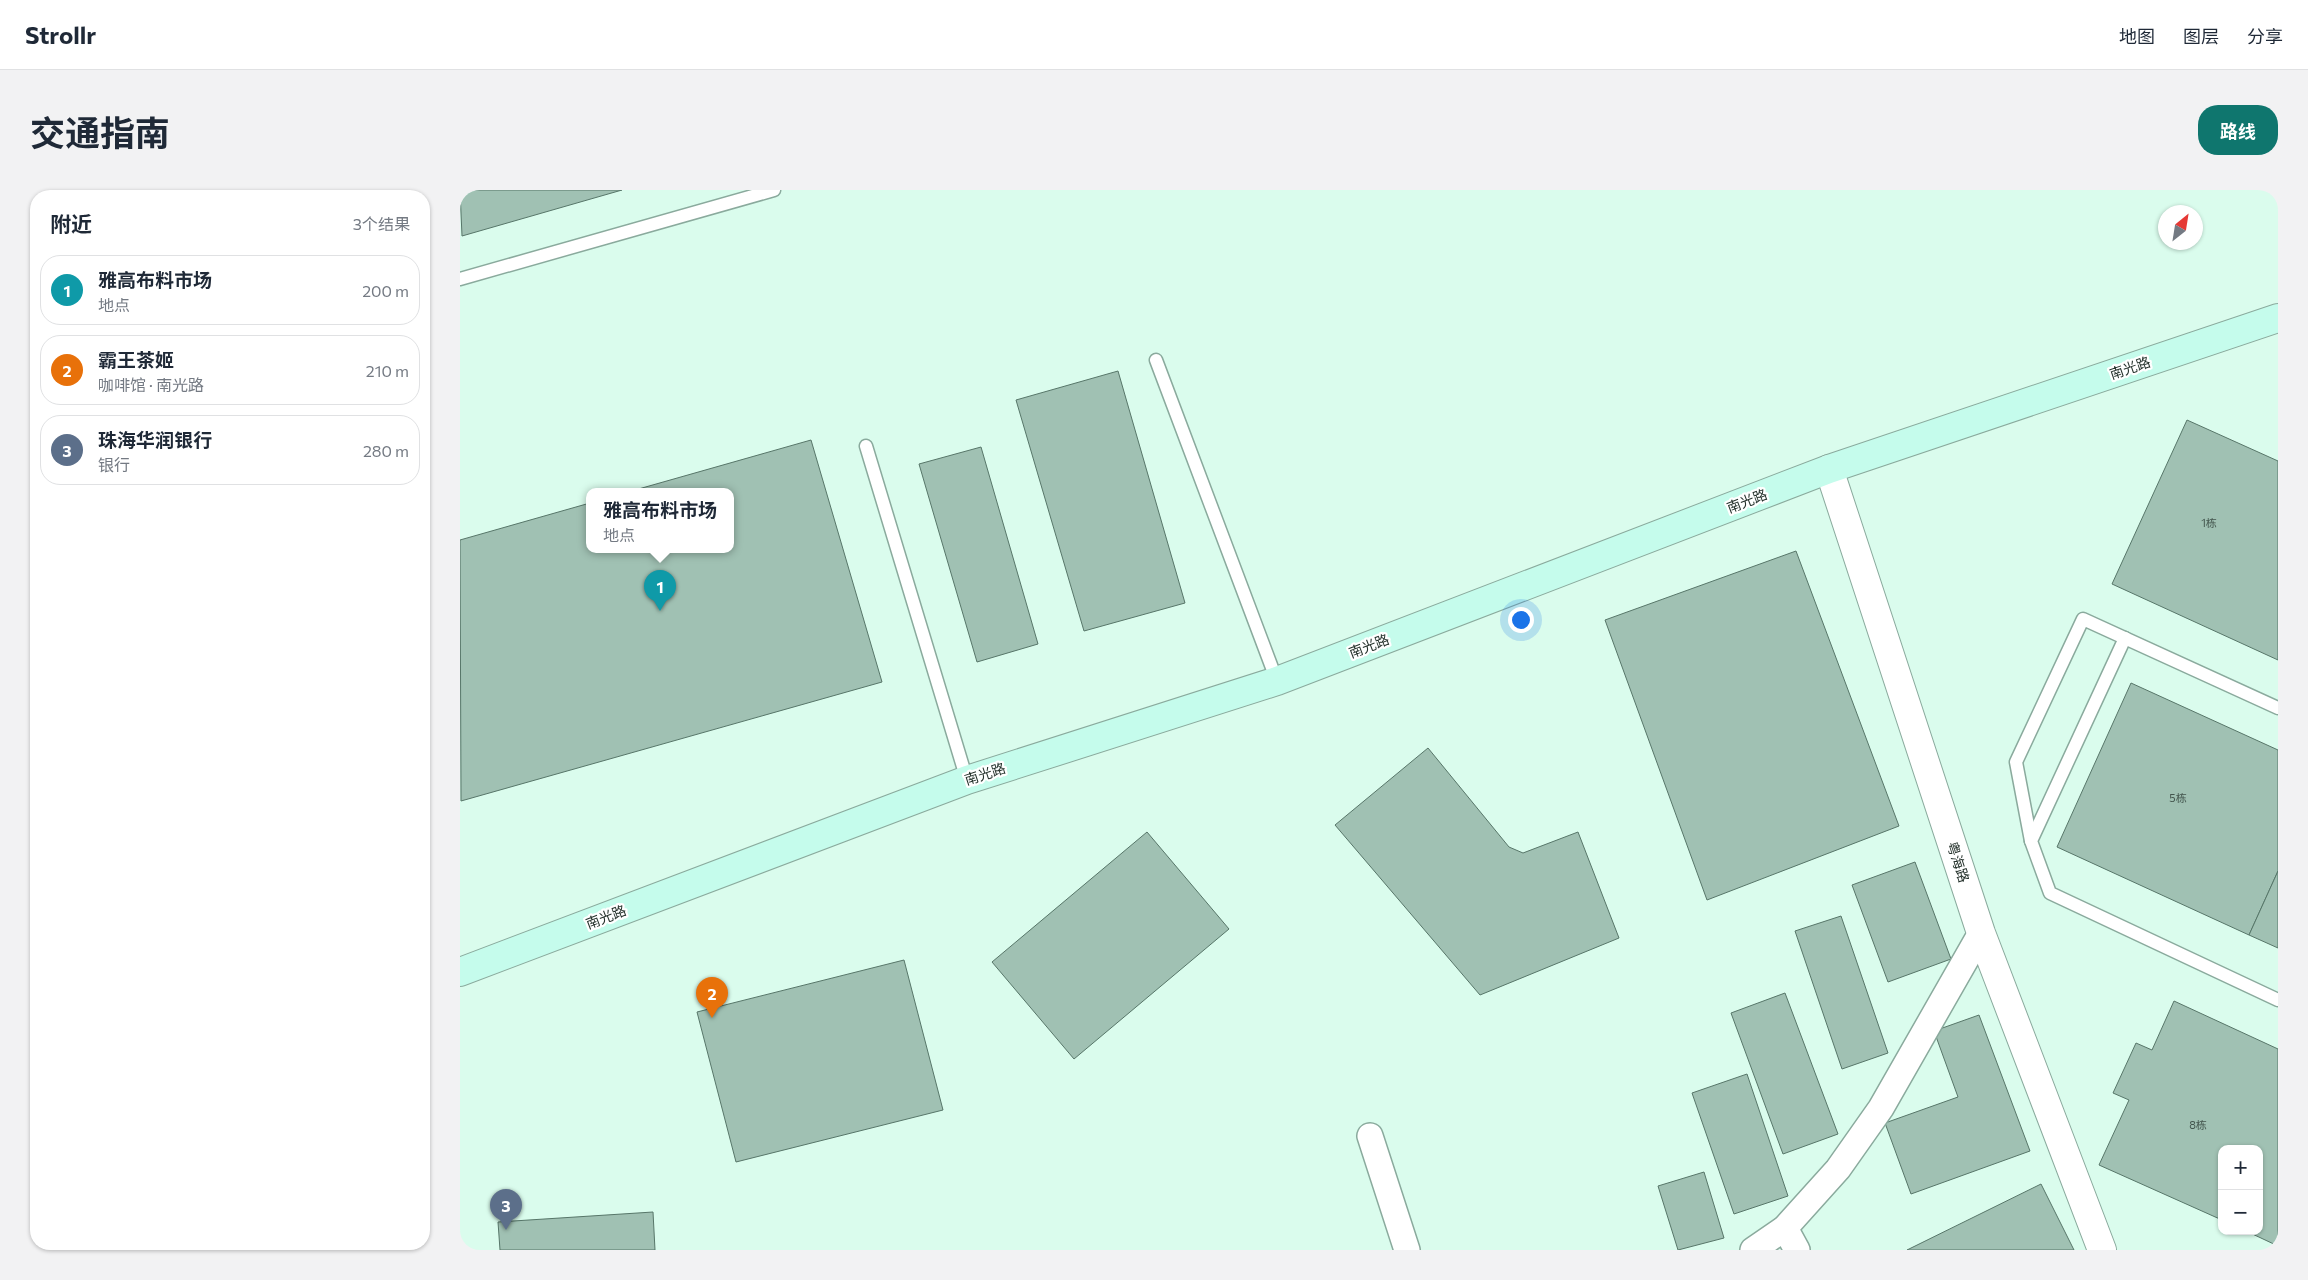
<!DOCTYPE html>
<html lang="zh">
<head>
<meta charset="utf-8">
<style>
  :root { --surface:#fff; --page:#f2f2f3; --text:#1f2937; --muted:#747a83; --line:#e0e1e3; --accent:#0f766e }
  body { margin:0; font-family:Commissioner,"Noto Sans SC",sans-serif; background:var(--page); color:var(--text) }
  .controls { position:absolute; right:15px; bottom:15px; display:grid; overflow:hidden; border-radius:10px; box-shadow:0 1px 4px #0004 }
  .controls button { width:45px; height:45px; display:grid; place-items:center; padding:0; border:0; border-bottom:1px solid var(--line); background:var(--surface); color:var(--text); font:25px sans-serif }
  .compass { position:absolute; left:1698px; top:15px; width:45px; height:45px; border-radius:50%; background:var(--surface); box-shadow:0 1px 4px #0004; rotate:30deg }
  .you { position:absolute; left:1060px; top:429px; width:18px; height:18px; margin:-12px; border:4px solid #fff; border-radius:50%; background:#1a73e8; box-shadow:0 0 0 8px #1a73e833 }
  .badge { display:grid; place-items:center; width:32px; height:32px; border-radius:50%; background:var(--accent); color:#fff; font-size:16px; font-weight:700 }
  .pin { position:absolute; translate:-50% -41px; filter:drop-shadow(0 1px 2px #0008) }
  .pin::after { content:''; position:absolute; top:26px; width:18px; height:15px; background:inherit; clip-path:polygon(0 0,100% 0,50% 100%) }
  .popup { position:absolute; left:126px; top:298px; width:148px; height:65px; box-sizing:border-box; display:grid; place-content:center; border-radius:10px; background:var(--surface); filter:drop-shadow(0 1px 4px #0005); font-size:16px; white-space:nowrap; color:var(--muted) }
  .popup b { font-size:19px; color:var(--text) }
  .popup::after { content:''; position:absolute; left:50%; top:100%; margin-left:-10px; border:10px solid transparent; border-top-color:var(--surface) }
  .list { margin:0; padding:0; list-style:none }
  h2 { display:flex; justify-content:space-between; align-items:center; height:65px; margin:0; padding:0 20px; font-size:21px }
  h2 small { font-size:16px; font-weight:400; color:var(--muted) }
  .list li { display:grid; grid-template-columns:32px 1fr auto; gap:15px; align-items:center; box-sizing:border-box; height:70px; margin:0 10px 10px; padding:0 10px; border:1px solid var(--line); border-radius:20px }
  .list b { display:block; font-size:19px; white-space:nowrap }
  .list p { margin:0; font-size:16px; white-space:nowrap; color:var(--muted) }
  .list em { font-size:16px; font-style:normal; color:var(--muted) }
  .map { position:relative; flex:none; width:1818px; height:1060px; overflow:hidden; border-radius:20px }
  header { display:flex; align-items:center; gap:30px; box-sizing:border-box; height:70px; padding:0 25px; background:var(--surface); border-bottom:1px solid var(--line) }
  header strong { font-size:24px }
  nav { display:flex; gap:28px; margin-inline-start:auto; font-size:18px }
  .intro { display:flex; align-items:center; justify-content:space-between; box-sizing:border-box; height:120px; padding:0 30px }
  h1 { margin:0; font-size:35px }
  .button { padding:12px 22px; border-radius:20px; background:var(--accent); color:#fff; font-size:18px; font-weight:700 }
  main { display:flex; gap:30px; padding:0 30px }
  aside { flex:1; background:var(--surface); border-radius:20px; box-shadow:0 1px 4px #0004 }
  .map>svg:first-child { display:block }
  .building { fill:#a0c1b3; stroke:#577669 }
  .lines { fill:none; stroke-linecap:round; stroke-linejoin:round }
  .service-casing { stroke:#8aaa9d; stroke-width:15 }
  .minor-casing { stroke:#8aaa9d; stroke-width:28 }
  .tertiary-casing { stroke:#8aaa9d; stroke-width:30 }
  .secondary-casing { stroke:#8aaa9d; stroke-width:30 }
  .service { stroke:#fff; stroke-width:12 }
  .minor { stroke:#fff; stroke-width:25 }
  .tertiary { stroke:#fff; stroke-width:28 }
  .secondary { stroke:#c5fcec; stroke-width:28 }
  .labels { text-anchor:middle; stroke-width:4.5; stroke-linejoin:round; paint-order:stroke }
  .number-label { font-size:11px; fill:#43554d }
  .street-label { font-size:14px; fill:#24312b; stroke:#fff }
</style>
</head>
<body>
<header>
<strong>Strollr</strong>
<nav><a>地图</a><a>图层</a><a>分享</a></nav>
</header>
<div class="intro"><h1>交通指南</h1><a class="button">路线</a></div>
<main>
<aside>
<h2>附近<small>3个结果</small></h2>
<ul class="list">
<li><span class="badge" style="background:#0f9aa8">1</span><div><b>雅高布料市场</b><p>地点</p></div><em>200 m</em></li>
<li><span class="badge" style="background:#e8710a">2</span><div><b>霸王茶姬</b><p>咖啡馆 · 南光路</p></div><em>210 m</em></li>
<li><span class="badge" style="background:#5c6f8a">3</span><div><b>珠海华润银行</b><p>银行</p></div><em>280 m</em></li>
</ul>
</aside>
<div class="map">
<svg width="1818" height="1060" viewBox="0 0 1818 1060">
  <rect width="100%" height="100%" fill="#dafced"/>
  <g class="building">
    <path d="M0,0h162l-160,46z"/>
    <path d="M658,181l67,232 -101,28 -68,-231z"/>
    <path d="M1727,230l91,41v199l-166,-76z"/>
    <path d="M351,250l71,242 -421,119 -1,-261 130,-37v47h140v-58h-102z"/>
    <path d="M521,257l57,197 -61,18 -58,-198z"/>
    <path d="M1336,361l103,275 -192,74 -102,-280z"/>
    <path d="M1671,493l147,67v121l-29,64 -192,-88z"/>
    <path d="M968,558l81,99 14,6 55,-21 41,106 -139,57 -145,-170z"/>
    <path d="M687,642l82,97 -155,130 -82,-97z"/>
    <path d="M1455,672l36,97 -63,23 -36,-97z"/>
    <path d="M1818,681v77l-29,-13z"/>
    <path d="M1381,726l47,137 -46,16 -47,-138z"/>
    <path d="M444,770l39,150 -207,52 -39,-150z"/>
    <path d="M1325,803l53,141 -55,20 -52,-141z"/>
    <path d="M1714,811l104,48v197l-32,-15h13v-82h-37v71l-123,-55 30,-65 -16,-7 23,-50 16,7z"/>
    <path d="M1519,825l51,136 -119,43 -26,-71 73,-26 -24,-66z"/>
    <path d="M1287,884l41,122 -54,18 -42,-121z"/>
    <path d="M1244,982l20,66 -46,12 -20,-64z"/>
    <path d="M1581,994l33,66h-167z"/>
    <path d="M193,1022l2,38h-155l-2,-28z"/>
  </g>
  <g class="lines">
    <g class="service-casing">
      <g id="service">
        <path d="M0,89l314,-89"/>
        <path d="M696,170l121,321"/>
        <path d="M406,256l101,334"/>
        <path d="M1665,448l-94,203 19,52 228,107"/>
        <path d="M1571,651l-15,-79 67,-143 195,89"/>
      </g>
    </g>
    <g class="minor-casing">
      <g id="minor">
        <path d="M910,946l37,114"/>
        <path d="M1325,1038l12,22"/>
        <path d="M1293,1060l32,-22 53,-59 43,-61 100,-175"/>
      </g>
    </g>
    <g class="tertiary-casing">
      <path id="tertiary" d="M1369,279l152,464 121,317"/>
    </g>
    <g class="secondary-casing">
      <path id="secondary" d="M0,782l507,-192 310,-99 552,-212 449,-151"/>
    </g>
    <use href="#service" class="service"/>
    <use href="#minor" class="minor"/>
    <use href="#tertiary" class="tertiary"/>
    <use href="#secondary" class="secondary"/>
  </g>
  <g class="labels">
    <g class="number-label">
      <text x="1749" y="337">1栋</text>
      <text x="1718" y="612">5栋</text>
      <text x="1738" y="939">8栋</text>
    </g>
    <g class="street-label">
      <text transform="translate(1670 178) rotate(-19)" y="5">南光路</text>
      <text transform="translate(1287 311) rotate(-21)" y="5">南光路</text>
      <text transform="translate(909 456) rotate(-21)" y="5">南光路</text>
      <text transform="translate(525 584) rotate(-18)" y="5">南光路</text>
      <text transform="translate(1498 672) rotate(72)" y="5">粤海路</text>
      <text transform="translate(146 727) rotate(-21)" y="5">南光路</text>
    </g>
  </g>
</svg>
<div class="controls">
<button>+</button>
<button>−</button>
</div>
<svg class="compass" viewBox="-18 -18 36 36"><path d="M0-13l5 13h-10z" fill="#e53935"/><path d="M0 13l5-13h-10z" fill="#747a83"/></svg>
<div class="you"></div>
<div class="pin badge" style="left:200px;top:421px;background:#0f9aa8">1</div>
<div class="popup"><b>雅高布料市场</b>地点</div>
<div class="pin badge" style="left:252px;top:828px;background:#e8710a">2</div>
<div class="pin badge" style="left:46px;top:1040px;background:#5c6f8a">3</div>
</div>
</main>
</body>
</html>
